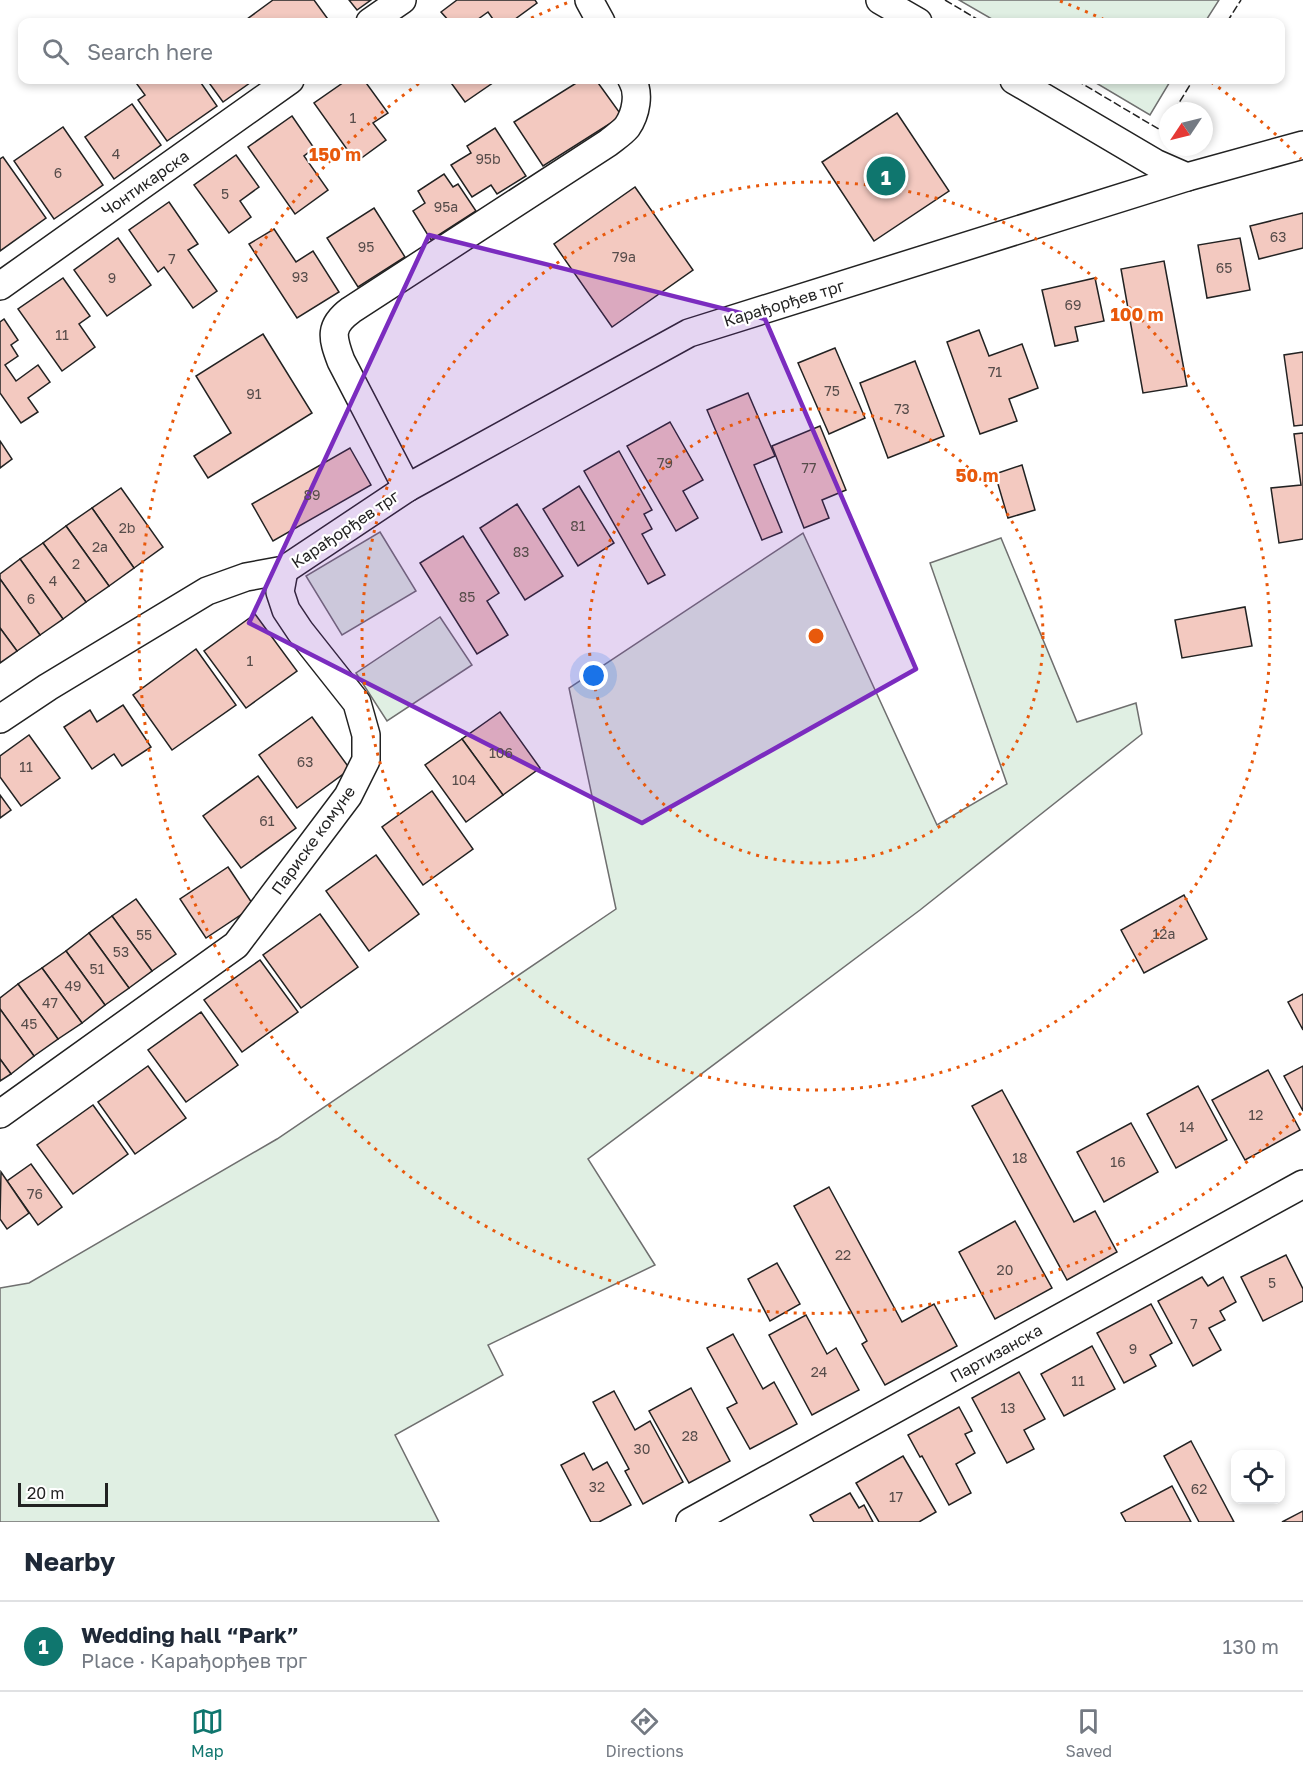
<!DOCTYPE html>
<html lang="en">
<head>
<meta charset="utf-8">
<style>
  :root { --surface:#fff; --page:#f6f6f7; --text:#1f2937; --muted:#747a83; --line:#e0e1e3; --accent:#0f766e }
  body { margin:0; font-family:"Golos Text",sans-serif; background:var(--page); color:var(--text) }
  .controls { position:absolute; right:18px; bottom:18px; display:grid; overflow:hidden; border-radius:12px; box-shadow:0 3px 9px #0003 }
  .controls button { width:54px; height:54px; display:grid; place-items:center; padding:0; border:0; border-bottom:2px solid var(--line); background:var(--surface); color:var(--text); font:30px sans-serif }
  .compass { position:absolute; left:1159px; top:102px; width:54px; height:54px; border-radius:50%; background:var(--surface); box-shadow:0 3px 9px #0003; rotate:235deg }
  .scale { position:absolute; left:18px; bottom:15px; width:90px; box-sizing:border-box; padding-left:6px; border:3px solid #222; border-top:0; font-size:16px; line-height:21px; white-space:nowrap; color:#222; -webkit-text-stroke:4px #fff; paint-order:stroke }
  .you { position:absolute; left:594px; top:676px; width:21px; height:21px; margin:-15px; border:4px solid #fff; border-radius:50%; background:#1a73e8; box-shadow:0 0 0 9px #1a73e833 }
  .badge { display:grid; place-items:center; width:39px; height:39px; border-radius:50%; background:var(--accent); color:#fff; font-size:20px; font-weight:700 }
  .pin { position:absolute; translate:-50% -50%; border:3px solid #fff; box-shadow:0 2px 6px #0006 }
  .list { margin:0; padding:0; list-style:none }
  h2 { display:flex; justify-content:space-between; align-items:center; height:78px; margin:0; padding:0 24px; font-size:26px }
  h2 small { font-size:20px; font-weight:400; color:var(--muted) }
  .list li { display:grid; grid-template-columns:39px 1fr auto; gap:18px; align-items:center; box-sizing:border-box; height:90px; padding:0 24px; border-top:2px solid var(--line) }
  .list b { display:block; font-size:22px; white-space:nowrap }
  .list p { margin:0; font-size:20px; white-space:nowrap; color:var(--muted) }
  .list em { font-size:20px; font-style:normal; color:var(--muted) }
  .icon { flex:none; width:33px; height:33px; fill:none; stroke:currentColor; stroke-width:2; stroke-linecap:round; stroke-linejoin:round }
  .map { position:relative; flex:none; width:1303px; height:1522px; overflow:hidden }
  .search { position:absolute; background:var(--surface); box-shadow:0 3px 9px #0003; left:18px; right:18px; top:18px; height:66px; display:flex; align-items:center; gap:15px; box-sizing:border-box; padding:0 21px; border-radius:12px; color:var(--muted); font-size:22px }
  .sheet { height:168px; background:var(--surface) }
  nav { display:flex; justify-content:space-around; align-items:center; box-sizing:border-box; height:84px; border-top:2px solid var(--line); background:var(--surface); font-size:16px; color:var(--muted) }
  nav a { display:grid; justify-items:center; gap:3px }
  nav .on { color:var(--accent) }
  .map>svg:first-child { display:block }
  .green { fill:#e0efe3; stroke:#6f6f6f; stroke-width:1.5 }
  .building { fill:#f3c9c0; stroke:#222; stroke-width:1.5 }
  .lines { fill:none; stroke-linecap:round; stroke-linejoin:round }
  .street-casing { stroke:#222; stroke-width:30 }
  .street { stroke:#fff; stroke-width:27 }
  .fence { stroke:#222; stroke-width:1.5; stroke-dasharray:8 3; stroke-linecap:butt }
  .marked { fill:#7b2cbf; fill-opacity:0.2; stroke:#7b2cbf; stroke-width:4.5; stroke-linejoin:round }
  .ring { fill:none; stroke:#e8590c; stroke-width:3; stroke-dasharray:3 6 }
  .labels { text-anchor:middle; stroke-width:4.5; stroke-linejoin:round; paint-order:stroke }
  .number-label { font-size:14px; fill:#564c4a }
  .street-label { font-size:16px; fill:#222; stroke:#fff }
  .centre { fill:#e8590c; stroke:#fff; stroke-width:3 }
  .ring-label { font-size:18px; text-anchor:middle; font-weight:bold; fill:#e8590c; stroke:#fff; stroke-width:4.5; stroke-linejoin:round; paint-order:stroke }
</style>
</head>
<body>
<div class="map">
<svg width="1303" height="1522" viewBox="0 0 1303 1522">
  <rect width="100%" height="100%" fill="#fff"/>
  <g class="green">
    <path d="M959,0h260l-14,22h-208z"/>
    <path d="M1091,80h80l-21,35z"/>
    <path d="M380,532l36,59 -74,44 -36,-59z"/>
    <path d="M803,533l134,292 70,-41 -77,-221 71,-25 76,184 59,-19 6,31 -222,176 -332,249 67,106 -167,80 15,30 -108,60 44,87h-439v-234l29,-5 248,-144 339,-230 -47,-221z"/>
    <path d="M440,617l32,48 -85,56 -31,-48z"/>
  </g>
  <g class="building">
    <path d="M273,0h41l16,22h-87z"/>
    <path d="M349,0h22l-14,10z"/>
    <path d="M457,0h78l2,3 -26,19h-16l-7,-10 -14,10h-24l-9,-10z"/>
    <path d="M134,80h65l18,26 -50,35 -29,-41 7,-5z"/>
    <path d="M207,80h47l-31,22z"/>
    <path d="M347,80h17l24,33 -15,10 13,17 -30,22 -42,-59z"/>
    <path d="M449,80h48l-32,22z"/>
    <path d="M581,80h15l26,36 -79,50 -29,-44z"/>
    <path d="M132,104l29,41 -47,34 -29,-42z"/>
    <path d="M897,113l52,78 -75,50 -52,-79z"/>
    <path d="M292,116l22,32 -10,8 24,34 -33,24 -47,-67z"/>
    <path d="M63,127l40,58 -49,34 -40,-58z"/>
    <path d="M495,128l31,48 -29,18 -6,-9 -19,12 -21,-32 20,-12 -4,-7z"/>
    <path d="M236,155l23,32 -19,14 11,16 -22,16 -35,-48z"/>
    <path d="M3,157l43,61 -46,33v-92z"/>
    <path d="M444,174l9,13 5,-3 18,27 -45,29 -18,-29 12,-8 -7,-12z"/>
    <path d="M635,187l58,83 -81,57 -58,-83z"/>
    <path d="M169,202l29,42 -10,6 29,41 -24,17 -29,-41 -6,5 -29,-42z"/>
    <path d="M374,208l31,49 -47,30 -31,-49z"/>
    <path d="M1303,213v35l-44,11 -9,-33z"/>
    <path d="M274,229l22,33 17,-11 26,41 -42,26 -48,-74z"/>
    <path d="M118,238l33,47 -44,31 -33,-46z"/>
    <path d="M1240,238l10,52 -43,8 -9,-53z"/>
    <path d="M1164,261l23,125 -44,7 -22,-124z"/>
    <path d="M63,278l27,38 -11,8 16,23 -33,24 -44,-62z"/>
    <path d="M1095,278l9,43 -29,6 3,14 -23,5 -13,-56z"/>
    <path d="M4,319l14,21 -7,5 7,11 -13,9 11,16 22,-16 12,17 -22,16 10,14 -17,11 -21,-30v-71z"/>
    <path d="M979,330l10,26 33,-12 16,44 -29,11 8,22 -37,13 -33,-92z"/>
    <path d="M263,334l49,79 -104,65 -14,-22 37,-23 -35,-57z"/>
    <path d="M835,348l30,70 -36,16 -31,-71z"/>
    <path d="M1303,352v73l-9,1 -10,-71z"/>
    <path d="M915,361l29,75 -56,22 -28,-75z"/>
    <path d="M748,393l27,63 -21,9 28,67 -20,8 -55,-130z"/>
    <path d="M670,422l33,58 -20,11 15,27 -22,13 -49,-85z"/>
    <path d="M820,426l26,64 -24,10 7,18 -25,10 -32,-82z"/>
    <path d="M1303,433v106l-24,4 -8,-55 30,-3 -7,-51z"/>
    <path d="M0,441l12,18 -12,9z"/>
    <path d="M350,448l21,37 -98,56 -21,-37z"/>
    <path d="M619,451l33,59 -8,4 8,15 -10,5 23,41 -17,9 -64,-113z"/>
    <path d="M1022,465l13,45 -27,8 -13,-44z"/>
    <path d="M579,486l35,57 -36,23 -35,-57z"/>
    <path d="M121,488l42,59 -29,21 -42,-60z"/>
    <path d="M517,504l46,72 -38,24 -45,-72z"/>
    <path d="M92,508l42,60 -25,18 -43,-60z"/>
    <path d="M66,526l43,60 -23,16 -43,-59z"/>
    <path d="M463,536l36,57 -12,8 21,34 -31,19 -57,-91z"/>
    <path d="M43,543l43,59 -23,17 -43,-60z"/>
    <path d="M20,559l43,60 -23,16 -40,-56v-5z"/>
    <path d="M0,579l40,56 -23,16 -17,-23z"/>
    <path d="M1245,607l7,39 -70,12 -7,-38z"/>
    <path d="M255,614l42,57 -51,37 -42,-57z"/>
    <path d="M0,628l17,23 -17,12z"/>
    <path d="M196,649l40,56 -64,45 -39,-55z"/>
    <path d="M123,705l28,42 -29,19 -8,-12 -22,15 -28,-42 26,-17 7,12z"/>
    <path d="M500,712l40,56 -37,27 -41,-56z"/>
    <path d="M312,717l38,52 -53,39 -38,-53z"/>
    <path d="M29,735l31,43 -39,28 -21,-29v-21z"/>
    <path d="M462,739l41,56 -37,27 -41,-57z"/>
    <path d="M258,776l38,52 -55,40 -38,-52z"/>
    <path d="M432,791l41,58 -50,36 -41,-58z"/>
    <path d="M0,795l11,15 -11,8z"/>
    <path d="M376,855l43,59 -50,37 -43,-60z"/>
    <path d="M228,867l26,39 -48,32 -26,-39z"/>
    <path d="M1184,895l23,44 -63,34 -23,-43z"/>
    <path d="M136,899l40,55 -24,17 -40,-55z"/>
    <path d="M320,914l38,53 -57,41 -38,-53z"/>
    <path d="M112,916l40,55 -23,17 -40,-55z"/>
    <path d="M89,933l40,55 -24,17 -39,-54z"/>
    <path d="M66,951l39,54 -23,18 -40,-55z"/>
    <path d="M260,960l38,52 -56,40 -38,-52z"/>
    <path d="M42,968l40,55 -24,16 -40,-55z"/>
    <path d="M18,984l40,55 -24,17 -34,-47v-11z"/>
    <path d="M1303,994v36l-15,-28z"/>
    <path d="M0,1009l34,47 -23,18 -11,-15z"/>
    <path d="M201,1012l37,53 -52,37 -38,-52z"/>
    <path d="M0,1059l11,15 -11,7z"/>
    <path d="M148,1066l38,52 -51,36 -37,-52z"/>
    <path d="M1303,1066v45l-19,-35z"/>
    <path d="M1268,1070l32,60 -55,30 -33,-60z"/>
    <path d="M1198,1086l29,54 -51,28 -29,-54z"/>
    <path d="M1002,1090l72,132 21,-11 22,41 -50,28 -95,-174z"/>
    <path d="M93,1105l35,49 -55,40 -36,-49z"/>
    <path d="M1131,1123l27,49 -54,30 -27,-50z"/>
    <path d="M31,1164l31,43 -24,18 -31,-44z"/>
    <path d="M1,1172l28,41 -22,16 -7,-10z"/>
    <path d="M829,1187l73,135 32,-18 23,42 -72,39 -23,-41 5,-3 -73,-135z"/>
    <path d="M1015,1221l37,67 -57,31 -36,-67z"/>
    <path d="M1286,1255l17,34v12l-40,20 -22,-44z"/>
    <path d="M777,1263l23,41 -30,17 -22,-42z"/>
    <path d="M1202,1277l6,9 15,-9 13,25 -16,9 5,9 -16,8 12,22 -28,16 -35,-65z"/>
    <path d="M1151,1304l21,39 -22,12 6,11 -32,17 -27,-50z"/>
    <path d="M806,1315l21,39 9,-6 23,42 -47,25 -43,-80z"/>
    <path d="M733,1334l30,55 11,-7 23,42 -47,25 -23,-41 10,-5 -30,-55z"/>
    <path d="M1092,1346l23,43 -51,27 -23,-42z"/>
    <path d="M1019,1372l26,47 -21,11 10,19 -27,14 -35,-65z"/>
    <path d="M691,1388l39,73 -41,22 -40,-72z"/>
    <path d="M614,1391l21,39 15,-9 33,61 -40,22 -18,-33 4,-2 -36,-67z"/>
    <path d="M959,1407l13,24 -7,3 10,19 -19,11 15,29 -22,12 -27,-49 -2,1 -12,-22z"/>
    <path d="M1191,1441l43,81h-35l-35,-66z"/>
    <path d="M584,1453l9,17 14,-8 24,43 -32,17h-8l-30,-57z"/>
    <path d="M903,1456l33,56 -17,10h-40l-23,-39z"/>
    <path d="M1172,1486l19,36h-65l-5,-9z"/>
    <path d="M850,1493l9,15 5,-3 9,17h-59l-4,-7z"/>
    <path d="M1303,1511v11h-21z"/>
  </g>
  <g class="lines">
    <g class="street-casing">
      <g id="street">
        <path d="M589,0l12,22"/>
        <path d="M880,0l38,22"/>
        <path d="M370,22l32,-22"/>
        <path d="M1014,80l141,83 32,14"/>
        <path d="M0,286l290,-206"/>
        <path d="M407,488l-66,-127c-9,-24 -12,-35 10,-51l257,-167c6,-5 14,-10 19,-16 9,-13 13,-34 5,-47"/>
        <path d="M0,719l48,-32 159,-96 39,-14 38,-7 123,-82 282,-155 498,-156 116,-32"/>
        <path d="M0,1114l236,-169 112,-149 18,-36v-25l-9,-32 -57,-72 -14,-21 -6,-18 4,-22"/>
        <path d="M690,1522l613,-338"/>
      </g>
    </g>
    <use href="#street" class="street"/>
    <g class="fence">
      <path d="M945,0l37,22"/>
      <path d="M1227,22l14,-22"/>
      <path d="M1076,80l86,51 6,-10"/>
      <path d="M1174,111l19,-31"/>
    </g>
  </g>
  <path class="marked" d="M429,235l336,84 151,350 -274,154 -393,-200z"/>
  <g class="ring">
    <circle cx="816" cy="636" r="227"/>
    <circle cx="816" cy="636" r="454"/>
    <path d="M1301 1113A680 680 0 1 1 421 82M523 22A680 680 0 0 1 572 1M1060 1A680 680 0 0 1 1109 22M1211 82A680 680 0 0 1 1301 159"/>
  </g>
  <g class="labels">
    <g class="number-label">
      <text x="353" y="123">1</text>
      <text x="116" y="159">4</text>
      <text x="488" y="164">95b</text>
      <text x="58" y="178">6</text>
      <text x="225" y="199">5</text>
      <text x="446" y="212">95a</text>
      <text x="1278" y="242">63</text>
      <text x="366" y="252">95</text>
      <text x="624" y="262">79a</text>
      <text x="172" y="264">7</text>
      <text x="1224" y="273">65</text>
      <text x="300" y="282">93</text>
      <text x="112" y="283">9</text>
      <text x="1073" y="310">69</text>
      <text x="62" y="340">11</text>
      <text x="995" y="377">71</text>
      <text x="832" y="396">75</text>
      <text x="254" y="399">91</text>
      <text x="902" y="414">73</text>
      <text x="665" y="468">79</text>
      <text x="809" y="473">77</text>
      <text x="312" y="500">89</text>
      <text x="578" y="531">81</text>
      <text x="127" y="533">2b</text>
      <text x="100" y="552">2a</text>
      <text x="521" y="557">83</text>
      <text x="76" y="569">2</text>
      <text x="53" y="586">4</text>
      <text x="467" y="602">85</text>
      <text x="31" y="604">6</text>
      <text x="250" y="666">1</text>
      <text x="501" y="758">106</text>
      <text x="305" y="767">63</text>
      <text x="26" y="772">11</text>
      <text x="464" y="785">104</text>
      <text x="267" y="826">61</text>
      <text x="1164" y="939">12a</text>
      <text x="144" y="940">55</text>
      <text x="121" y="957">53</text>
      <text x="97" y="974">51</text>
      <text x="73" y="991">49</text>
      <text x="50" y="1008">47</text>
      <text x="29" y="1029">45</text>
      <text x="1256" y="1120">12</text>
      <text x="1187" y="1132">14</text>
      <text x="1020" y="1163">18</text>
      <text x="1118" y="1167">16</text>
      <text x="35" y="1199">76</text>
      <text x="843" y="1260">22</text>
      <text x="1005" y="1275">20</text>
      <text x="1272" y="1288">5</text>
      <text x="1194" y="1329">7</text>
      <text x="1133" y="1354">9</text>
      <text x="819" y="1377">24</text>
      <text x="1078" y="1386">11</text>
      <text x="1008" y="1413">13</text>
      <text x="690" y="1441">28</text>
      <text x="642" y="1454">30</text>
      <text x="597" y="1492">32</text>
      <text x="1199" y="1494">62</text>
      <text x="896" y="1502">17</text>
    </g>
    <g class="street-label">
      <text transform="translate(145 183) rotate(-35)" y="6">Чонтикарска</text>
      <text transform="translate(784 303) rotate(-17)" y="6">Карађорђев трг</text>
      <text transform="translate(345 529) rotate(-34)" y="6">Карађорђев трг</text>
      <text transform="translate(313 840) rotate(-54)" y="6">Париске комуне</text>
      <text transform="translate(996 1353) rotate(-29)" y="6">Партизанска</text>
    </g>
  </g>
  <circle cx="816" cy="636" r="9" class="centre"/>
  <g class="ring-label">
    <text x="335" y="161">150 m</text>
    <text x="1137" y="321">100 m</text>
    <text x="977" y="482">50 m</text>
  </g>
</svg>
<div class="controls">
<button><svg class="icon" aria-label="locate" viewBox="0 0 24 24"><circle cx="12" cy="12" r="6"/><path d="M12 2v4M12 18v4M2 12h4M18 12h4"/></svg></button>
</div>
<svg class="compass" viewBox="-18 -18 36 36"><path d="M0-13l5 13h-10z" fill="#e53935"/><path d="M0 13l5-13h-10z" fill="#747a83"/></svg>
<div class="scale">20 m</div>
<div class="you"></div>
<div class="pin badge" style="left:886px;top:176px">1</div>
<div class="search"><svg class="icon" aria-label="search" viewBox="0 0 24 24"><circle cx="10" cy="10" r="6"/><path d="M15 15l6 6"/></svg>Search here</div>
</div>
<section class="sheet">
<h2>Nearby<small></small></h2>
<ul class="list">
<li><span class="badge">1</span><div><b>Wedding hall “Park”</b><p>Place · Карађорђев трг</p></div><em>130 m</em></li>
</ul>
</section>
<nav>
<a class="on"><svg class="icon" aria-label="map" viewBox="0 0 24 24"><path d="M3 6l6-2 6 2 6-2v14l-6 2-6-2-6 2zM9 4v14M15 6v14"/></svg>Map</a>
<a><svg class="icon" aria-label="directions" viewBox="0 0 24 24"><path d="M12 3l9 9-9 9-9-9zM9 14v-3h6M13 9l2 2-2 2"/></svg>Directions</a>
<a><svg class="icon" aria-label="saved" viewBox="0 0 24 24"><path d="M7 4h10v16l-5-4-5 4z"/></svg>Saved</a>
</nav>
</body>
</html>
